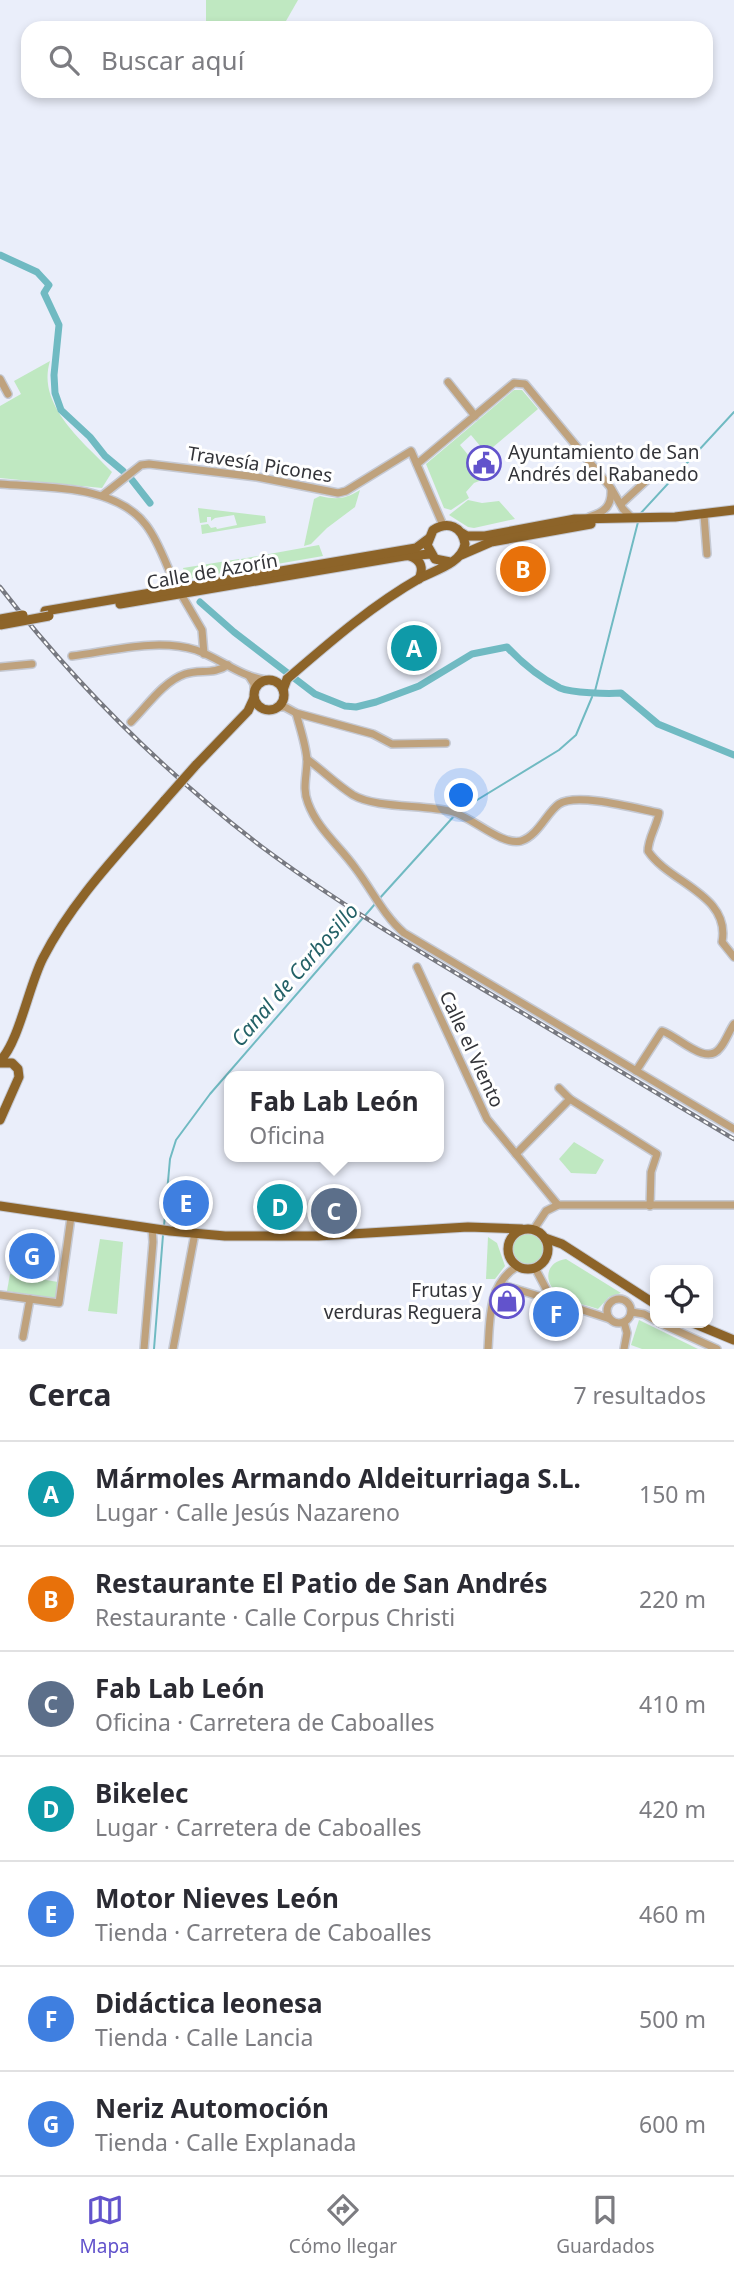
<!DOCTYPE html>
<html lang="es">
<head>
<meta charset="utf-8">
<style>
  :root { --surface:#fff; --page:#f7f7f7; --text:#2b2b33; --muted:#7c7c81; --line:#e1e1e2; --accent:#6253cc }
  body { margin:0; font-family:"Noto Sans",sans-serif; background:var(--page); color:var(--text) }
  .controls { position:absolute; right:21px; bottom:21px; display:grid; overflow:hidden; border-radius:14px; box-shadow:0 4px 10px #0003 }
  .controls button { width:63px; height:63px; display:grid; place-items:center; padding:0; border:0; border-bottom:2px solid var(--line); background:var(--surface); color:var(--text); font:35px sans-serif }
  .you { position:absolute; left:462px; top:796px; width:24px; height:24px; margin:-18px; border:5px solid #fff; border-radius:50%; background:#1a73e8; box-shadow:0 0 0 10px #1a73e833 }
  .badge { display:grid; place-items:center; width:46px; height:46px; border-radius:50%; background:var(--accent); color:#fff; font-size:23px; font-weight:700 }
  .pin { position:absolute; translate:-50% -50%; border:4px solid #fff; box-shadow:0 2px 7px #0006 }
  .popup { position:absolute; left:224px; top:1071px; width:220px; height:91px; box-sizing:border-box; display:grid; place-content:center; border-radius:14px; background:var(--surface); filter:drop-shadow(0 2px 5px #0005); font-size:23px; white-space:nowrap; color:var(--muted) }
  .popup b { font-size:26px; color:var(--text) }
  .popup::after { content:''; position:absolute; left:50%; top:100%; margin-left:-14px; border:14px solid transparent; border-top-color:var(--surface) }
  .list { margin:0; padding:0; list-style:none }
  h2 { display:flex; justify-content:space-between; align-items:center; height:91px; margin:0; padding:0 28px; font-size:30px }
  h2 small { font-size:23px; font-weight:400; color:var(--muted) }
  .list li { display:grid; grid-template-columns:46px 1fr auto; gap:21px; align-items:center; box-sizing:border-box; height:105px; padding:0 28px; border-top:2px solid var(--line) }
  .list b { display:block; font-size:26px; white-space:nowrap }
  .list p { margin:0; font-size:23px; white-space:nowrap; color:var(--muted) }
  .list em { font-size:23px; font-style:normal; color:var(--muted) }
  .icon { flex:none; width:38px; height:38px; fill:none; stroke:currentColor; stroke-width:2; stroke-linecap:round; stroke-linejoin:round }
  .map { position:relative; flex:none; width:734px; height:1349px; overflow:hidden }
  .search { position:absolute; background:var(--surface); box-shadow:0 4px 10px #0003; left:21px; right:21px; top:21px; height:77px; display:flex; align-items:center; gap:18px; box-sizing:border-box; padding:0 24px; border-radius:21px; color:var(--muted); font-size:26px }
  .sheet { height:826px; background:var(--surface) }
  nav { display:flex; justify-content:space-around; align-items:center; box-sizing:border-box; height:98px; border-top:2px solid var(--line); background:var(--surface); font-size:19px; color:var(--muted) }
  nav a { display:grid; justify-items:center; gap:4px }
  nav .on { color:var(--accent) }
  .map>svg:first-child { display:block }
  .green { fill:#bfe8c1 }
  .lines { fill:none; stroke-linecap:round; stroke-linejoin:round }
  .stream { stroke:#70bac2; stroke-width:2 }
  .canal { stroke:#70bac2; stroke-width:7 }
  .minor-casing { stroke:#c5c9d3; stroke-width:10 }
  .major-casing { stroke:#c5c9d3; stroke-width:11 }
  .minor { stroke:#bfa27d; stroke-width:7 }
  .major { stroke:#8d6429; stroke-width:9 }
  .rail-casing { stroke:#777981; stroke-width:4.5 }
  .rail { stroke:#fff; stroke-width:2; stroke-dasharray:5; stroke-linecap:butt }
  .major-bridge-casing { stroke:#c5c9d3; stroke-width:11; stroke-linecap:butt }
  .major-bridge { stroke:#8d6429; stroke-width:9 }
  .labels { text-anchor:middle; stroke-width:6; stroke-linejoin:round; paint-order:stroke }
  .poi-label { font-size:19px; fill:#333439; stroke:#fff; text-anchor:start }
  .street-label { font-size:19px; fill:#333439; stroke:#fff }
  .water-label { font-size:21px; font-style:italic; fill:#236167; stroke:#fff }
</style>
</head>
<body>
<div class="map">
<svg width="734" height="1349" viewBox="0 0 734 1349">
  <rect width="100%" height="100%" fill="#eaeefa"/>
  <g class="green">
    <path d="M206,0h92l-16,28h-76z"/>
    <path d="M50,361c-14,45 35,82 62,111l-10,16 -102,-10v-72l21,-12 -7,-13z"/>
    <path d="M514,390h8l16,19 -52,44 -15,-18 -11,10 27,33 -13,5 -8,9 3,6 -18,12 -7,-2 -18,-44z"/>
    <path d="M360,490l-5,17 -28,21 -16,16 -7,2 10,-47 6,-3c17,4 25,3 40,-6z"/>
    <path d="M468,500l14,3 17,-2 16,18 -41,9 -6,-1 -19,-12z"/>
    <path d="M198,508l67,8 1,7 -64,11 -1,-9 7,-1 3,4 5,-1 1,2 20,-4 -3,-10 -19,3 -4,3v-4h-4v5l-7,1z"/>
    <path d="M319,545l4,11 -80,14 -2,-11z"/>
    <path d="M239,559l2,11 -54,9 -4,-11z"/>
    <path d="M574,1142l30,18 -8,14 -25,-1 -12,-14z"/>
    <circle cx="528" cy="1249" r="16"/>
    <path d="M488,1237l9,6 8,23 -10,13h-9z"/>
    <path d="M100,1239l23,3 -6,72 -29,-3z"/>
    <path d="M566,1259l55,34 -12,4 -11,12c-12,-4 -28,-7 -38,-14 -17,-11 -16,-33 6,-36z"/>
    <path d="M10,1274l48,8 -2,17 -49,-8z"/>
    <path d="M639,1320l59,29h-56l-11,-4z"/>
  </g>
  <g class="lines">
    <g class="stream">
      <path d="M640,514l94,-102"/>
      <path d="M595,691l43,-169"/>
      <path d="M459,811l100,-61 17,-15 16,-38"/>
      <path d="M379,899l76,-84"/>
      <path d="M164,1226l6,-67 6,-19 34,-46 165,-190"/>
      <path d="M154,1349l9,-114"/>
    </g>
    <g class="canal">
      <path d="M0,255l37,17 12,13 -5,8 15,32 -5,50 1,18 6,17 29,27 15,19 18,15"/>
      <path d="M132,480l18,23"/>
      <path d="M200,602l34,30 81,62 30,12 11,1 20,-5 43,-16 53,-32 35,-7c15,16 33,31 53,41 12,5 48,6 61,5l37,31 76,31"/>
    </g>
    <g class="minor-casing">
      <g id="minor">
        <path d="M0,379l8,15"/>
        <path d="M448,382l27,34"/>
        <path d="M417,464l97,-81 11,1 86,104 12,21 9,9"/>
        <path d="M0,484c47,4 115,0 146,41 14,18 21,43 31,63"/>
        <path d="M103,495l38,-30 8,-1 108,13 81,16 8,-2 65,-40 32,74"/>
        <path d="M621,504l27,-25"/>
        <path d="M704,515l3,39"/>
        <path d="M589,517c16,-5 23,-11 22,-28"/>
        <path d="M181,594l21,36 2,24"/>
        <path d="M72,656c39,-5 85,-18 124,-6 23,8 45,27 70,30"/>
        <path d="M0,667l32,-3"/>
        <path d="M249,676l5,8v7"/>
        <path d="M277,707h8l11,6 77,21 19,10 54,-1"/>
        <path d="M296,713c4,15 10,32 11,47 0,15 -5,29 1,43 10,27 32,43 48,66 16,21 28,47 48,64l330,196"/>
        <path d="M131,722c16,-16 33,-41 54,-48 15,-5 29,1 43,-9"/>
        <path d="M307,759c15,11 30,26 46,36 24,14 73,9 100,17 20,6 49,34 68,29 17,-5 26,-29 38,-37 18,-12 79,5 100,9 -2,13 -11,25 -11,38 21,32 83,44 74,91l12,15"/>
        <path d="M417,967l70,152 71,86"/>
        <path d="M636,1071l26,-40c16,5 44,36 58,17 6,-7 9,-17 14,-24"/>
        <path d="M559,1088l11,11 87,55 -6,18 -1,34"/>
        <path d="M516,1154l54,-55"/>
        <path d="M534,1229l12,-18 12,-6h176"/>
        <path d="M535,1268l17,32 58,19"/>
        <path d="M496,1291l10,-5 46,14"/>
        <path d="M0,1295l59,8 12,-86"/>
        <circle cx="619" cy="1311" r="12"/>
        <path d="M631,1312l13,2 11,6"/>
        <path d="M660,1323l57,26"/>
        <path d="M23,1337l7,-38"/>
        <path d="M144,1349l9,-107 -1,-14"/>
        <path d="M173,1349l22,-116"/>
        <path d="M488,1349c2,-30 0,-66 30,-83"/>
        <path d="M624,1349l3,-16 -3,-11"/>
      </g>
    </g>
    <g class="major-casing">
      <g id="major">
        <path d="M462,533l5,3h18l90,-17 100,-2 59,-7"/>
        <path d="M461,555l30,-13 100,-18"/>
        <path d="M410,556c11,4 14,12 9,23"/>
        <path d="M120,604l284,-48 27,-2"/>
        <path d="M45,611l371,-63 12,-9"/>
        <circle cx="269" cy="695" r="15"/>
        <path d="M283,690l4,-11c43,-37 84,-73 133,-101 16,-8 42,-15 45,-34 -3,-18 -17,-23 -32,-14l-6,15 8,14 15,3"/>
        <path d="M196,765l52,-54 6,-13"/>
        <path d="M0,1061c19,-19 29,-76 43,-103 30,-59 79,-108 122,-158"/>
        <path d="M0,1063h12l6,6 1,8 -19,43"/>
        <path d="M0,1206l170,25 55,5h93l150,-9 54,2"/>
        <circle cx="528" cy="1249" r="20"/>
        <path d="M545,1238l17,6 93,60"/>
        <path d="M693,1323l41,17"/>
      </g>
    </g>
    <use href="#minor" class="minor"/>
    <use href="#major" class="major"/>
    <g class="rail-casing">
      <path id="rail" d="M0,587c76,98 164,185 262,260 71,53 147,98 222,143 84,50 167,100 250,149"/>
    </g>
    <use href="#rail" class="rail"/>
    <g class="major-bridge-casing">
      <g id="major-bridge">
        <path d="M0,619l23,-4"/>
        <path d="M0,625l49,-9"/>
        <path d="M165,800l31,-35"/>
      </g>
    </g>
    <use href="#major-bridge" class="major-bridge"/>
  </g>
  <defs>
    <g id="civic-ring" transform="scale(1.75)"><circle r="9.5" fill="#fff" stroke="#6253cc" stroke-width="1.5"/><path d="M-.6-6.5H3V-4.5H.6V-3L4-1V1h2V6H-6V1h2V-1L-.6-3ZM-1.2 2.5V6h2.4V2.5Z" fill="#6253cc"/></g>
    <g id="shop-ring" transform="scale(1.75)"><circle r="9.5" fill="#fff" stroke="#6253cc" stroke-width="1.5"/><path d="M-5-2.5h2.3a2.7 3.5 0 0 1 5.4 0H5L5.5 6h-11ZM-1.5-2.5h3a1.5 2.3 0 0 0-3 0Z" fill="#6253cc"/></g>
  </defs>
  <g fill-rule="evenodd">
    <use href="#civic-ring" x="484" y="463"/>
    <use href="#shop-ring" x="507" y="1301"/>
  </g>
  <g class="labels">
    <g class="poi-label">
      <text x="508" y="459">Ayuntamiento de San<tspan x="508" dy="22">Andrés del Rabanedo</tspan></text>
      <text x="482" y="1297" text-anchor="end">Frutas y<tspan x="482" dy="22">verduras Reguera</tspan></text>
    </g>
    <g class="street-label">
      <text transform="translate(260 464) rotate(9)" y="7">Travesía Picones</text>
      <text transform="translate(212 571) rotate(-10)" y="7">Calle de Azorín</text>
      <text transform="translate(472 1049) rotate(65)" y="7">Calle el Viento</text>
    </g>
    <g class="water-label">
      <text transform="translate(295 975) rotate(-49)" y="7">Canal de Carbosillo</text>
    </g>
  </g>
</svg>
<div class="controls">
<button><svg class="icon" aria-label="locate" viewBox="0 0 24 24"><circle cx="12" cy="12" r="6"/><path d="M12 2v4M12 18v4M2 12h4M18 12h4"/></svg></button>
</div>
<div class="you"></div>
<div class="pin badge" style="left:414px;top:648px;background:#0f9aa8">A</div>
<div class="pin badge" style="left:523px;top:569px;background:#e8710a">B</div>
<div class="pin badge" style="left:334px;top:1211px;background:#5c6f8a">C</div>
<div class="popup"><b>Fab Lab León</b>Oficina</div>
<div class="pin badge" style="left:280px;top:1207px;background:#0f9aa8">D</div>
<div class="pin badge" style="left:186px;top:1203px;background:#3f7fe0">E</div>
<div class="pin badge" style="left:556px;top:1314px;background:#3f7fe0">F</div>
<div class="pin badge" style="left:32px;top:1256px;background:#3f7fe0">G</div>
<div class="search"><svg class="icon" aria-label="search" viewBox="0 0 24 24"><circle cx="10" cy="10" r="6"/><path d="M15 15l6 6"/></svg>Buscar aquí</div>
</div>
<section class="sheet">
<h2>Cerca<small>7 resultados</small></h2>
<ul class="list">
<li><span class="badge" style="background:#0f9aa8">A</span><div><b>Mármoles Armando Aldeiturriaga S.L.</b><p>Lugar · Calle Jesús Nazareno</p></div><em>150 m</em></li>
<li><span class="badge" style="background:#e8710a">B</span><div><b>Restaurante El Patio de San Andrés</b><p>Restaurante · Calle Corpus Christi</p></div><em>220 m</em></li>
<li><span class="badge" style="background:#5c6f8a">C</span><div><b>Fab Lab León</b><p>Oficina · Carretera de Caboalles</p></div><em>410 m</em></li>
<li><span class="badge" style="background:#0f9aa8">D</span><div><b>Bikelec</b><p>Lugar · Carretera de Caboalles</p></div><em>420 m</em></li>
<li><span class="badge" style="background:#3f7fe0">E</span><div><b>Motor Nieves León</b><p>Tienda · Carretera de Caboalles</p></div><em>460 m</em></li>
<li><span class="badge" style="background:#3f7fe0">F</span><div><b>Didáctica leonesa</b><p>Tienda · Calle Lancia</p></div><em>500 m</em></li>
<li><span class="badge" style="background:#3f7fe0">G</span><div><b>Neriz Automoción</b><p>Tienda · Calle Explanada</p></div><em>600 m</em></li>
</ul>
</section>
<nav>
<a class="on"><svg class="icon" aria-label="map" viewBox="0 0 24 24"><path d="M3 6l6-2 6 2 6-2v14l-6 2-6-2-6 2zM9 4v14M15 6v14"/></svg>Mapa</a>
<a><svg class="icon" aria-label="directions" viewBox="0 0 24 24"><path d="M12 3l9 9-9 9-9-9zM9 14v-3h6M13 9l2 2-2 2"/></svg>Cómo llegar</a>
<a><svg class="icon" aria-label="saved" viewBox="0 0 24 24"><path d="M7 4h10v16l-5-4-5 4z"/></svg>Guardados</a>
</nav>
</body>
</html>
